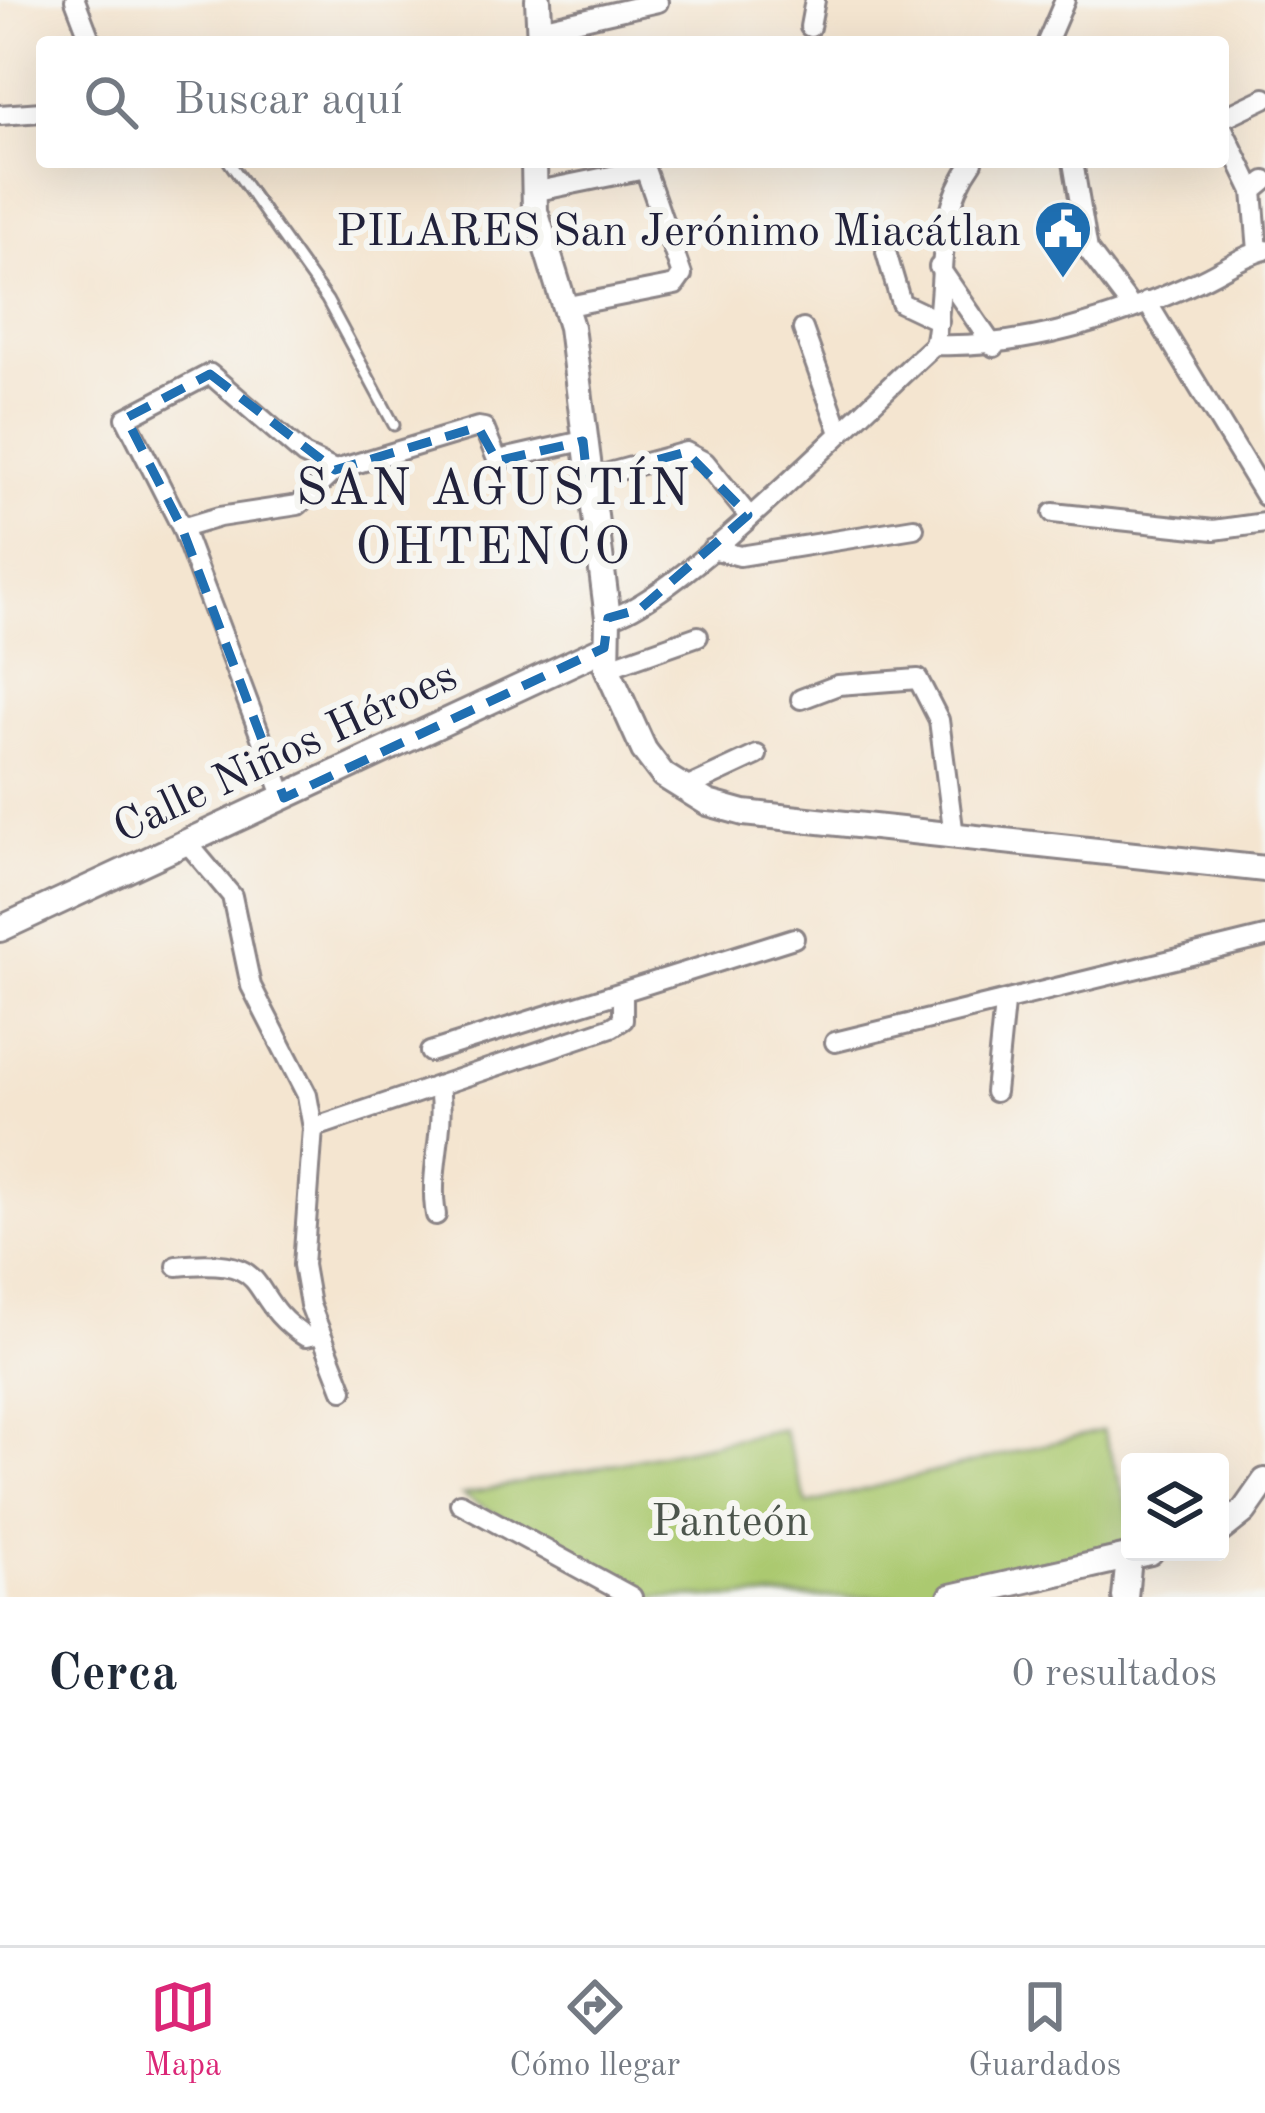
<!DOCTYPE html>
<html lang="es">
<head>
<meta charset="utf-8">
<style>
  :root { --surface:#fff; --page:#f6f6f7; --text:#1f2937; --muted:#747a83; --line:#e0e1e3; --accent:#db2777 }
  body { margin:0; font-family:"Old Standard TT",serif; background:var(--page); color:var(--text) }
  .controls { position:absolute; right:36px; bottom:36px; display:grid; overflow:hidden; border-radius:12px; box-shadow:0 12px 48px #0002 }
  .controls button { width:108px; height:108px; display:grid; place-items:center; padding:0; border:0; border-bottom:3px solid var(--line); background:var(--surface); color:var(--text); font:60px sans-serif }
  .list { margin:0; padding:0; list-style:none }
  h2 { display:flex; justify-content:space-between; align-items:center; height:156px; margin:0; padding:0 48px; font-size:51px }
  h2 small { font-size:39px; font-weight:400; color:var(--muted) }
  .icon { flex:none; width:66px; height:66px; fill:none; stroke:currentColor; stroke-width:2; stroke-linecap:round; stroke-linejoin:round }
  .map { position:relative; flex:none; width:1265px; height:1597px; overflow:hidden }
  .search { position:absolute; background:var(--surface); box-shadow:0 12px 48px #0002; left:36px; right:36px; top:36px; height:132px; display:flex; align-items:center; gap:30px; box-sizing:border-box; padding:0 42px; border-radius:12px; color:var(--muted); font-size:45px }
  .sheet { height:348px; background:var(--surface) }
  nav { display:flex; justify-content:space-around; align-items:center; box-sizing:border-box; height:168px; border-top:3px solid var(--line); background:var(--surface); font-size:33px; color:var(--muted) }
  nav a { display:grid; justify-items:center; gap:6px }
  nav .on { color:var(--accent) }
  .map>svg:first-child { display:block }
  .green { fill:#abc970; stroke:#667656; stroke-width:3 }
  .lines { fill:none; stroke-linecap:round; stroke-linejoin:round }
  .lane-casing { stroke:#8b8486; stroke-width:15 }
  .street-casing { stroke:#8b8486; stroke-width:24 }
  .secondary-casing { stroke:#8b8486; stroke-width:30 }
  .lane { stroke:#fff; stroke-width:9 }
  .street { stroke:#fff; stroke-width:18 }
  .secondary { stroke:#fff; stroke-width:24 }
  .marked { fill:none; stroke:#1f6fb2; stroke-width:9; stroke-dasharray:24 15; stroke-linejoin:round }
  .labels { text-anchor:middle; stroke-width:12; stroke-linejoin:round; paint-order:stroke }
  .poi-label { font-size:45px; fill:#22223b; stroke:#f6f6f2; text-anchor:end }
  .street-label { font-size:45px; fill:#22223b; stroke:#f6f6f2 }
  .park-label { font-size:45px; fill:#4b544b; stroke:#f6f6f2 }
  .quarter-label { font-size:51px; letter-spacing:3px; fill:#22223b; stroke:#f6f6f2 }
</style>
</head>
<body>
<div class="map">
<svg width="1265" height="1597" viewBox="0 0 1265 1597">
  <rect width="100%" height="100%" fill="#f6f6f2"/>
  <filter id="ink" filterUnits="userSpaceOnUse"><feTurbulence type="fractalNoise" baseFrequency=".00833" numOctaves="2"/><feDisplacementMap in="SourceGraphic" scale="24" xChannelSelector="R" yChannelSelector="G"/><feConvolveMatrix kernelMatrix="1 2 1 2 8 2 1 2 1" color-interpolation-filters="sRGB"/></filter>
  <filter id="wash" filterUnits="userSpaceOnUse"><feTurbulence type="fractalNoise" baseFrequency=".004" numOctaves="4" result="noise"/><feDisplacementMap in="SourceGraphic" scale="48" xChannelSelector="R" yChannelSelector="G"/><feGaussianBlur stdDeviation="2.7" result="paint"/><feColorMatrix in="noise" values="0 0 0 0 0 0 0 0 0 0 0 0 0 0 0 0 0 1.4 0 .05"/><feComposite in="paint" operator="in"/></filter>
  <g filter="url(#wash)">
    <rect width="100%" height="100%" fill="#f4e5d0"/>
    <path class="green" d="M783,1429l24,75 296,-74 27,85v30l-204,52h-280l-184,-102z"/>
  </g>
  <g filter="url(#ink)">
    <g class="lines">
      <g class="lane-casing">
        <path id="lane" d="M229,162l98,138 67,125"/>
      </g>
      <g class="street-casing">
        <g id="street">
          <path d="M75,0l16,42"/>
          <path d="M810,27l5,-27"/>
          <path d="M540,29l118,-27"/>
          <path d="M1047,42l18,-42"/>
          <path d="M0,115l42,-3"/>
          <path d="M1223,118l42,-20"/>
          <path d="M1223,129l30,62"/>
          <path d="M1073,162l15,88 44,58"/>
          <path d="M533,192l112,-23 37,106 -7,10 -107,21"/>
          <path d="M1258,251l-5,-60 12,-10"/>
          <path d="M886,252l15,51 38,18"/>
          <path d="M939,267l55,80"/>
          <path d="M1147,302l118,194"/>
          <path d="M803,329l36,101"/>
          <path d="M934,345c91,3 180,-25 263,-63 23,-10 44,-26 68,-32"/>
          <path d="M934,345c14,-65 -2,-126 39,-183"/>
          <path d="M335,470l143,-43 6,1 12,29 7,2 80,-18"/>
          <path d="M587,479l99,-27 19,10 43,53"/>
          <path d="M1053,513l161,17 51,-7"/>
          <path d="M182,528l37,-11 79,-12 37,-35 -31,-15 -94,-81 -84,44 56,110 102,270"/>
          <path d="M712,549l28,7 174,-28"/>
          <path d="M608,618c65,-12 264,-218 326,-273"/>
          <path d="M607,668l91,-32"/>
          <path d="M801,699l37,-14 80,-6 21,41 15,116"/>
          <path d="M682,790l75,-35"/>
          <path d="M185,840l47,56 19,90 56,109 6,33 -10,137 7,40 33,85"/>
          <path d="M835,1042l430,-105"/>
          <path d="M430,1052l364,-114"/>
          <path d="M995,1092l9,-88"/>
          <path d="M313,1128l299,-101 11,-7v-27"/>
          <path d="M436,1215c-8,-43 10,-84 3,-128"/>
          <path d="M177,1266c103,-11 64,30 129,71l14,-3"/>
          <path d="M460,1503l172,94"/>
        </g>
      </g>
      <g class="secondary-casing">
        <g id="secondary">
          <path d="M538,0l2,42"/>
          <path d="M534,162l1,49 36,116 37,291 -1,50 37,82 19,25 45,28 36,10 521,56"/>
          <path d="M0,929l604,-281"/>
          <path d="M1220,1530l24,-19 21,-30"/>
          <path d="M951,1597l199,-45"/>
          <path d="M1125,1597l4,-39"/>
        </g>
      </g>
      <use href="#lane" class="lane"/>
      <use href="#street" class="street"/>
      <use href="#secondary" class="secondary"/>
    </g>
  </g>
  <path class="marked" d="M210,374l125,96 143,-43 19,34 86,-20 4,38 99,-27 62,63 -108,94 -32,9 -4,30 -320,150 -102,-270 -56,-110z"/>
  <defs>
    <g id="civic-pin" transform="scale(3)"><path d="M0 17L-7.5 6A9.5 9.5 0 1 1 7.5 6Z" fill="#1f6fb2" stroke="#f6f6f2"/><path d="M-.6-6.5H3V-4.5H.6V-3L4-1V1h2V6H-6V1h2V-1L-.6-3ZM-1.2 2.5V6h2.4V2.5Z" fill="#fff"/></g>
  </defs>
  <g fill-rule="evenodd">
    <use href="#civic-pin" x="1063" y="229"/>
  </g>
  <g class="labels">
    <g class="poi-label">
      <text x="1021" y="245">PILARES San Jerónimo Miacátlan</text>
    </g>
    <g class="street-label">
      <text transform="translate(284 750) rotate(-25)" y="16">Calle Niños Héroes</text>
    </g>
    <g class="park-label">
      <text x="730" y="1535">Panteón</text>
    </g>
    <g class="quarter-label">
      <text x="494" y="504">SAN AGUSTÍN<tspan x="494" dy="59">OHTENCO</tspan></text>
    </g>
  </g>
</svg>
<div class="controls">
<button><svg class="icon" aria-label="layers" viewBox="0 0 24 24"><path d="M12 4l9 5-9 5-9-5zM3 14l9 5 9-5"/></svg></button>
</div>
<div class="search"><svg class="icon" aria-label="search" viewBox="0 0 24 24"><circle cx="10" cy="10" r="6"/><path d="M15 15l6 6"/></svg>Buscar aquí</div>
</div>
<section class="sheet">
<h2>Cerca<small>0 resultados</small></h2>
<ul class="list">
</ul>
</section>
<nav>
<a class="on"><svg class="icon" aria-label="map" viewBox="0 0 24 24"><path d="M3 6l6-2 6 2 6-2v14l-6 2-6-2-6 2zM9 4v14M15 6v14"/></svg>Mapa</a>
<a><svg class="icon" aria-label="directions" viewBox="0 0 24 24"><path d="M12 3l9 9-9 9-9-9zM9 14v-3h6M13 9l2 2-2 2"/></svg>Cómo llegar</a>
<a><svg class="icon" aria-label="saved" viewBox="0 0 24 24"><path d="M7 4h10v16l-5-4-5 4z"/></svg>Guardados</a>
</nav>
</body>
</html>
